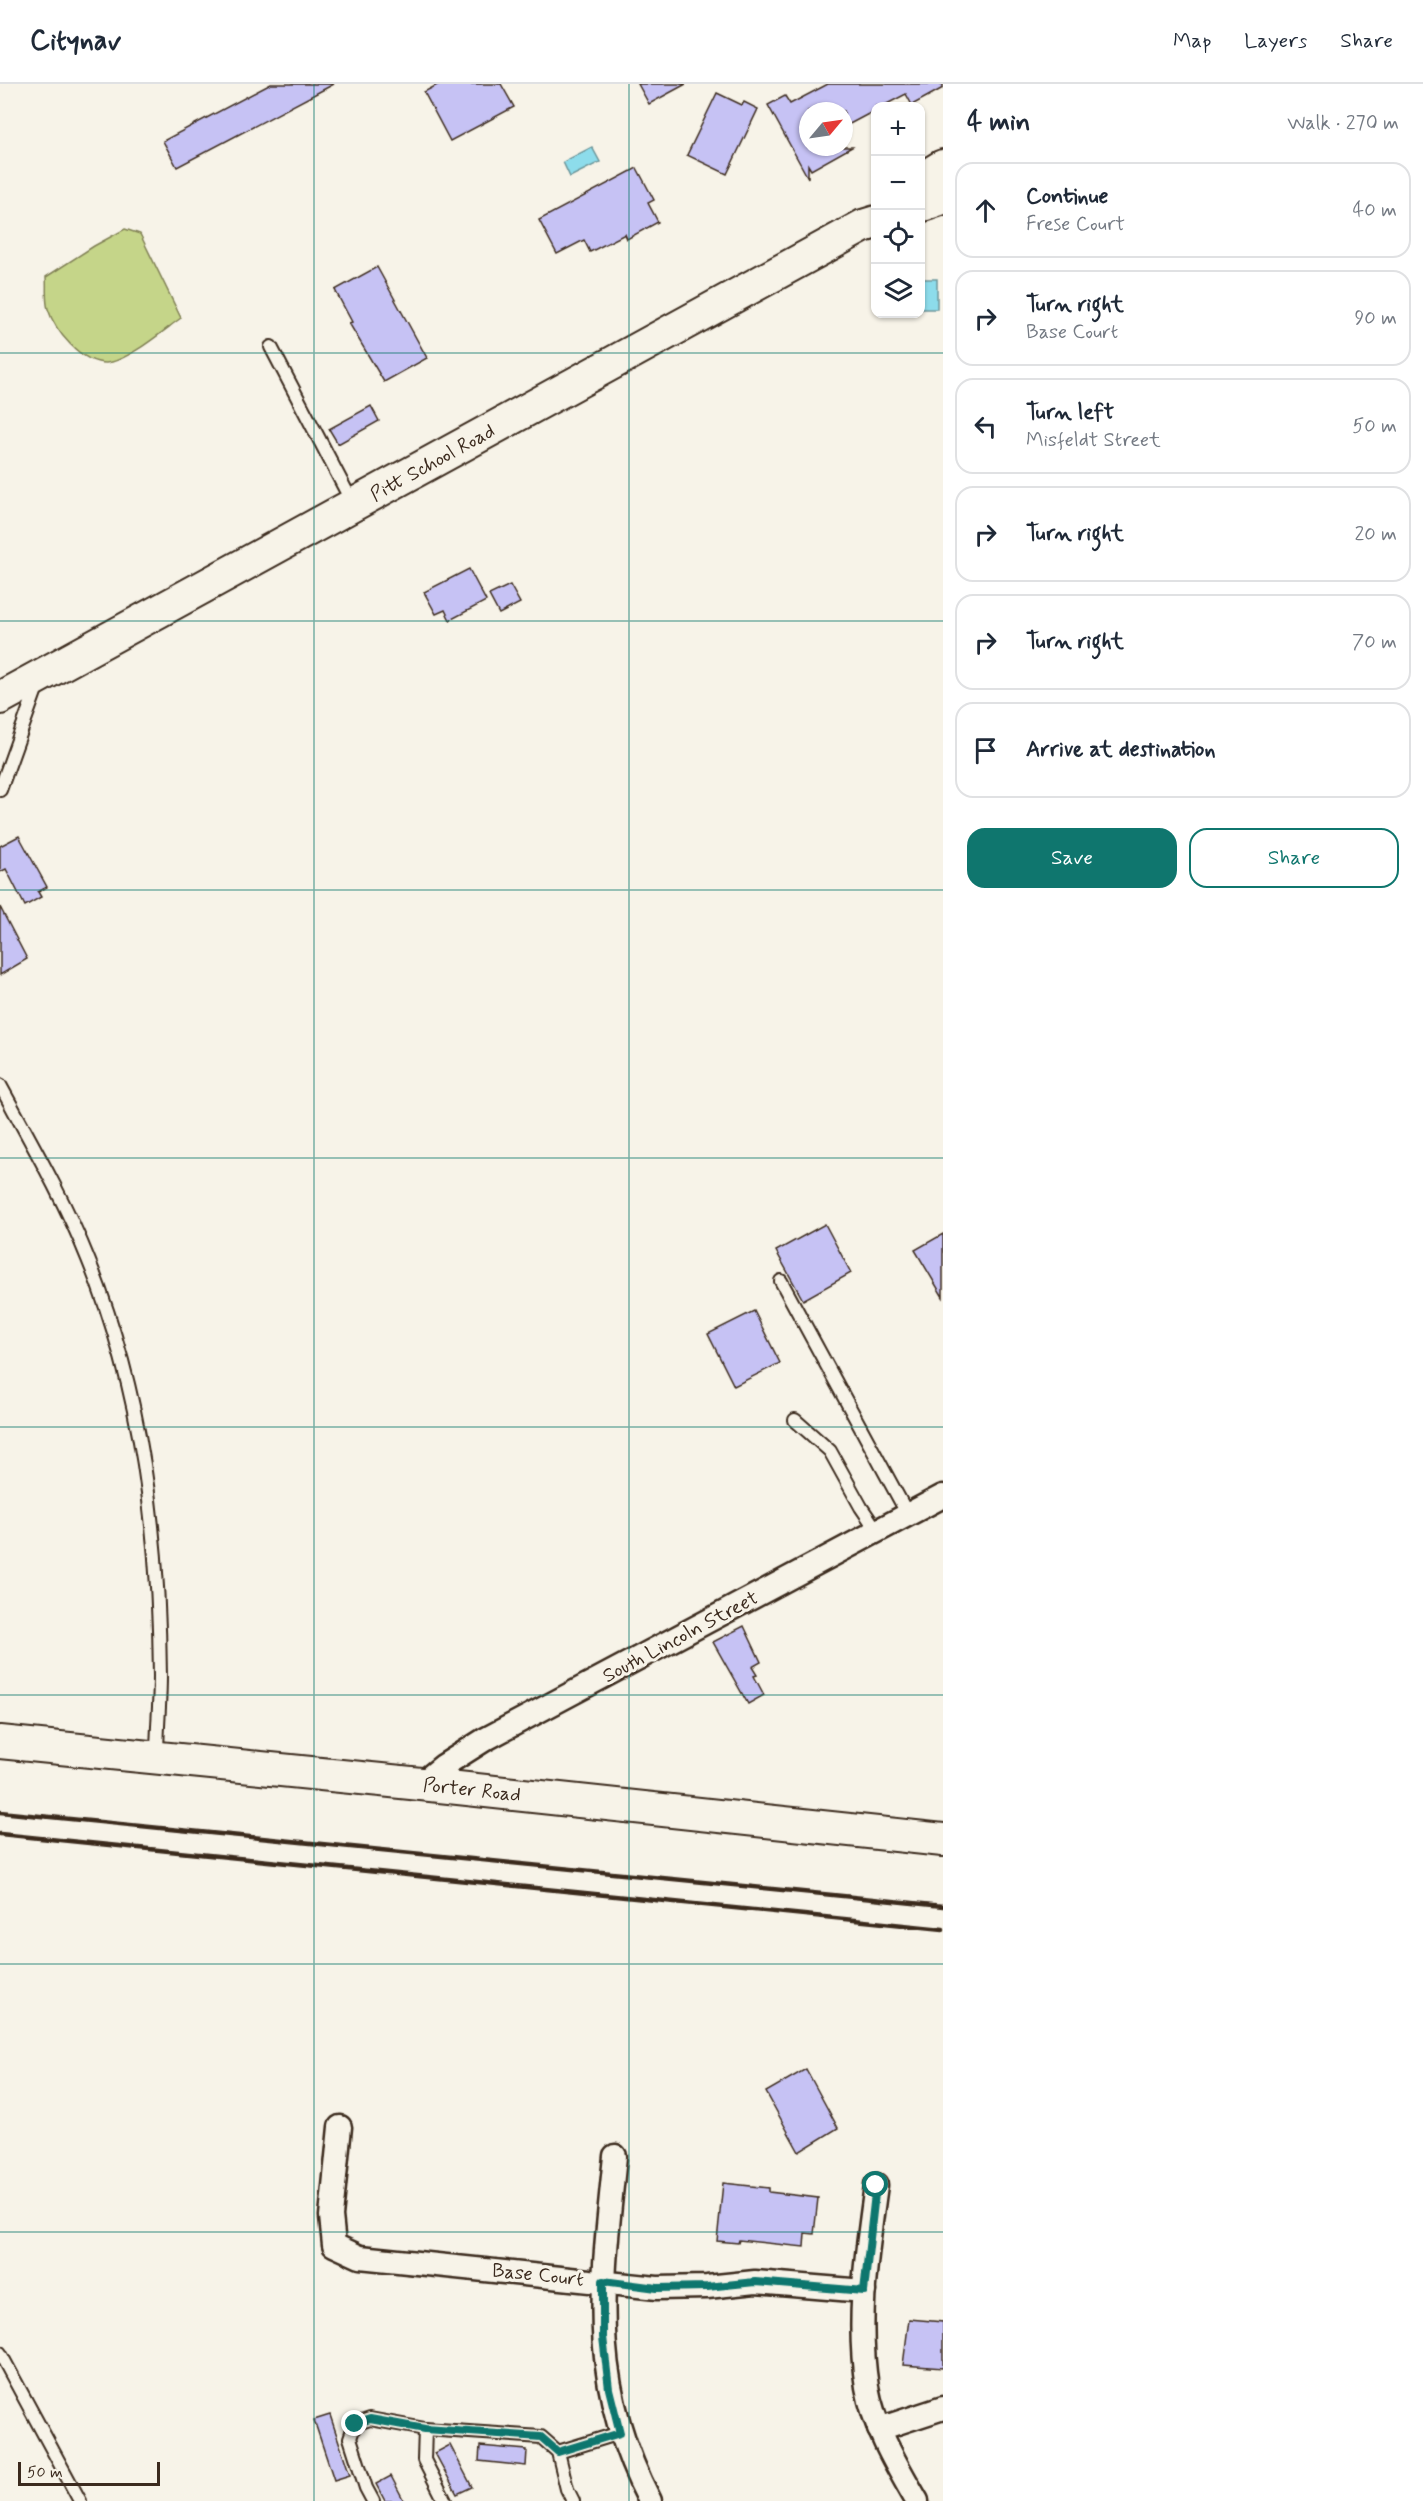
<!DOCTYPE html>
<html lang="en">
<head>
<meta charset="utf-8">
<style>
  :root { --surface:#fff; --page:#f2f2f3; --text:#1f2937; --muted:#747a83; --line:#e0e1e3; --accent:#0f766e }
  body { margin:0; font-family:Mynerve,sans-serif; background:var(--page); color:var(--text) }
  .controls { position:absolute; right:18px; top:18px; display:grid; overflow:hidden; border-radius:12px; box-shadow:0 2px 4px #0004 }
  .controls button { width:54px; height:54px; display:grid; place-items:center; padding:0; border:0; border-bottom:2px solid var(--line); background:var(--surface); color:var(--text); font:30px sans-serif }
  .compass { position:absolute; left:799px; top:18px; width:54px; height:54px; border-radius:50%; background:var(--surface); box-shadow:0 2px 4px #0004; rotate:61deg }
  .scale { position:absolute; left:18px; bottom:15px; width:142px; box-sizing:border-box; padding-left:6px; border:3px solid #3b2a1e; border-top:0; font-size:16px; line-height:21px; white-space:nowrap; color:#3b2a1e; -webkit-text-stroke:4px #f7f3e8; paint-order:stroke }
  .stop { position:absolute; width:18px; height:18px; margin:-14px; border:4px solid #0f766e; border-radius:50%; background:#fff }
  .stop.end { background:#0f766e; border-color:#fff; box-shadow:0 2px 6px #0008 }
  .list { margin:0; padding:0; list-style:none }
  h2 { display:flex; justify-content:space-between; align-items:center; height:78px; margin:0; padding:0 24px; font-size:26px }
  h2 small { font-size:20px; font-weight:400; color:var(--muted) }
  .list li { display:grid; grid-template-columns:39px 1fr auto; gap:18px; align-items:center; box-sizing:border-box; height:96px; margin:0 12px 12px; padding:0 12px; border:2px solid var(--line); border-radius:18px }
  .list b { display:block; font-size:22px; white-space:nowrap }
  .list p { margin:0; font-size:20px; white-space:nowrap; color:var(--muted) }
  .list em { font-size:20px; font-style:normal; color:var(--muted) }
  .actions { display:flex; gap:12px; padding:18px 24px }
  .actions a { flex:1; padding:14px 0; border:2px solid var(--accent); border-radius:18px; text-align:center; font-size:21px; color:var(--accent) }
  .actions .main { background:var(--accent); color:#fff }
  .icon { flex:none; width:33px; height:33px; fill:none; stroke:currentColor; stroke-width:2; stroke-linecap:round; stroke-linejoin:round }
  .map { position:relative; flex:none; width:943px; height:2417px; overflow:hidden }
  header { display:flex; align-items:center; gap:36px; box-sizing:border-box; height:84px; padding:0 30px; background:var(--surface); border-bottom:2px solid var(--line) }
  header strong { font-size:28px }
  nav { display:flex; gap:33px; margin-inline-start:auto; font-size:21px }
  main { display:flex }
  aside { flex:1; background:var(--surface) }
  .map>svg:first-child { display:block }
  .green { fill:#c5d589; stroke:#808054; stroke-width:1.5 }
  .water { fill:#8ddceb; stroke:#6c9599; stroke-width:1.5 }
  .building { fill:#c6c2f4; stroke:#3b2a1e; stroke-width:1.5 }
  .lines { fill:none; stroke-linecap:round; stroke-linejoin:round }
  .lane-casing { stroke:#3b2a1e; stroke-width:16 }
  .street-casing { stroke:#3b2a1e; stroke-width:27 }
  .secondary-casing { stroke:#3b2a1e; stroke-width:36 }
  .lane { stroke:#f7f3e8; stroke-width:12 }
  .street { stroke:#f7f3e8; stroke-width:22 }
  .secondary { stroke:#f7f3e8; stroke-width:32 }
  .rail { stroke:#3b2a1e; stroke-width:4.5 }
  .route { stroke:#0f766e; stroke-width:8 }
  .grid { fill:none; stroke:#0f766e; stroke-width:1.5; stroke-opacity:0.55 }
  .labels { text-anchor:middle; stroke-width:6; stroke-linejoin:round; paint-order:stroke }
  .street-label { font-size:20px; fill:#3b2a1e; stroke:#f7f3e8 }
</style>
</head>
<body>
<header>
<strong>Citynav</strong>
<nav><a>Map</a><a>Layers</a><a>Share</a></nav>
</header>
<main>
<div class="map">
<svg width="943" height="2417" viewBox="0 0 943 2417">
  <rect width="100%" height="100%" fill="#f7f3e8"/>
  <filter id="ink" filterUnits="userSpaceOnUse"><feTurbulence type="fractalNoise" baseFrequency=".0167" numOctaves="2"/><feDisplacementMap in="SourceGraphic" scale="12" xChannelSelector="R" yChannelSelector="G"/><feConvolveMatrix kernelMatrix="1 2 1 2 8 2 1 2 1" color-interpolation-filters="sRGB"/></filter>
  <g filter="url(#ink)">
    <path class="green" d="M125,145l15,5 41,84c-17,12 -54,44 -75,45 -25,0 -51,-32 -58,-54 -3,-9 -1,-22 -2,-32l48,-31z"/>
    <g class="water">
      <path d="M592,63l8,15 -30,15 -7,-15z"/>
      <rect x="921" y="195" width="16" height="30"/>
    </g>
    <g class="building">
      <path d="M271,0h63l-157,83 -14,-26z"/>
      <path d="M439,0h62l13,23 -64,34 -26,-49z"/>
      <path d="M638,0h48l-37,20z"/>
      <path d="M828,0h115v4l-31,17 -6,-11 -23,12h-7v4l-32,17v-16h-36v36h44l-41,23 -3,-5v13l-40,-73 17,-9 5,8z"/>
      <path d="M717,9l25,12 2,-3 14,7 -31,65 -40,-19z"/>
      <path d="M637,84l17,32 -6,3 10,19 -31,17 -2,-5 -35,18 -6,-12 -27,14 -18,-34z"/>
      <path d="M377,183l50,91 -43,24 -35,-59 3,-1 -17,-32z"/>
      <path d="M371,322l8,15 -41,23 -9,-15z"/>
      <path d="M469,485l17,32 -36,19 -5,-10 -9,4 -12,-22z"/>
      <path d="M510,501l10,18 -21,11 -10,-19z"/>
      <path d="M19,752l28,51 -9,5 3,5 -16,9 -19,-37 -6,3v-26z"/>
      <path d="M0,823l27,52 -27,16z"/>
      <path d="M825,1140l26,49 -48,27 -27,-49z"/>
      <path d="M943,1150v63l-28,-47z"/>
      <path d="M754,1227l26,52 -46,23 -26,-52z"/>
      <path d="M744,1542l17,36 -9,5 5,8 -3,1 10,19 -16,9 -35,-62z"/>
      <path d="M806,1985l32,59 -39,24 -33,-60z"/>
      <path d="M723,2099l46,5v4l49,6 -4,36 -9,-1 -1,14 -65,-7 -1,3 -21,-2z"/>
      <path d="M909,2235l34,3v46l-40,-3z"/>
      <path d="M330,2331l20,60 -16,5 -20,-60z"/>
      <path d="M450,2361l22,42 -15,7 -22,-41z"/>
      <path d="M480,2362l47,4 -1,16 -47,-5z"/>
      <path d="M391,2392l13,25h-19l-9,-17z"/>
    </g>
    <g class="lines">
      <g class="lane-casing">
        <g id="lane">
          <path d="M271,263l82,157"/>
          <path d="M0,706l38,-106"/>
          <path d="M0,1001c31,57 64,114 88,174 54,133 71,274 72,417 0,27 -3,54 -3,81"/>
          <path d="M781,1197l127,234"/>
          <path d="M795,1336l35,31 31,56 17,25"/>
          <path d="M0,2269l80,148"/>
          <path d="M425,2345l-1,31 21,41"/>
          <path d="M558,2368l62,-19"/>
          <path d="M373,2417l-7,-13 -16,-50 5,-14 15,-5 55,10 116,8 17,15 9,37 6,12"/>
        </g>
      </g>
      <g class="street-casing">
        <g id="street">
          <path d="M421,1700l22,-18 41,-26 459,-244"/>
          <path d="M340,2043l-9,89 3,29 26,12 297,31 50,-1 48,-5 109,9"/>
          <path d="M615,2072c-13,130 -28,224 35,345"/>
          <path d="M876,2101c-9,67 -20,134 -9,202 7,41 30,79 50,114"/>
          <path d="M879,2345l64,-21"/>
        </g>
      </g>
      <g class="secondary-casing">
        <g id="secondary">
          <path d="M920,96l23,-14"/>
          <path d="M920,122l23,-8"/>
          <path d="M0,614l863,-472 13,-4"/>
          <path d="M0,1658l421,42 522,56"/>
        </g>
      </g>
      <use href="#lane" class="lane"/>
      <use href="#street" class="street"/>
      <use href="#secondary" class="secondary"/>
      <g class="rail">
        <path d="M0,1728l943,94"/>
        <path d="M0,1750l943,95"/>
      </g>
    </g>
  </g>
  <g class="lines" filter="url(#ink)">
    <path class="route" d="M355,2340l15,-5 55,10 116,8 17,15 62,-19 -11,-44 -6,-52v-56l54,7 50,-1 48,-5 109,9 12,-106"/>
  </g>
  <path class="grid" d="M314,0v2417M629,0v2417M0,269h943M0,537h943M0,806h943M0,1074h943M0,1343h943M0,1611h943M0,1880h943M0,2148h943"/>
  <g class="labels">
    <g class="street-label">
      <text transform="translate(432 378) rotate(-29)" y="7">Pitt School Road</text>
      <text transform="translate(680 1552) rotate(-28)" y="7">South Lincoln Street</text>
      <text transform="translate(472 1705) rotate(6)" y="7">Porter Road</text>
      <text transform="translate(538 2190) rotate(6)" y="7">Base Court</text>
    </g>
  </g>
</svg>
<div class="controls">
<button>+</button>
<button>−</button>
<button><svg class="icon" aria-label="locate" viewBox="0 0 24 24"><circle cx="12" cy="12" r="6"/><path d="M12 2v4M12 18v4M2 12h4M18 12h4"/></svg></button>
<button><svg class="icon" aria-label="layers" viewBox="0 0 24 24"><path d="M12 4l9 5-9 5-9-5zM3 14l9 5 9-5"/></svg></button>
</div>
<svg class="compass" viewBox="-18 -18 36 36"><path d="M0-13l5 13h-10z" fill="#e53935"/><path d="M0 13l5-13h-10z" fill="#747a83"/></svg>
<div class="scale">50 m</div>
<div class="stop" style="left:876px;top:2101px"></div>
<div class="stop end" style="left:355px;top:2340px"></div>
</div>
<aside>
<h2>4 min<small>Walk · 270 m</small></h2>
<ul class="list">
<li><svg class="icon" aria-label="ahead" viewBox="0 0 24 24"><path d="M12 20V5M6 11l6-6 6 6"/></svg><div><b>Continue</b><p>Frese Court</p></div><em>40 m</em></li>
<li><svg class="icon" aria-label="right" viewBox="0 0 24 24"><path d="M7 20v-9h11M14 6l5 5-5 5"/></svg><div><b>Turn right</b><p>Base Court</p></div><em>90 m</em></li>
<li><svg class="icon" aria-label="left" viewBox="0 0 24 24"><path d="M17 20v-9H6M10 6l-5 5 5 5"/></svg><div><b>Turn left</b><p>Misfeldt Street</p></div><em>50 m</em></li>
<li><svg class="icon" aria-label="right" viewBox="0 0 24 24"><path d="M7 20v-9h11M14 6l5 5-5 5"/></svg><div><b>Turn right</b></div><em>20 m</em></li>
<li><svg class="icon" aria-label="right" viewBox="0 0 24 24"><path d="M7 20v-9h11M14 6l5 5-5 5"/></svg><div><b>Turn right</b></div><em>70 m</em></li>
<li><svg class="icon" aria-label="arrive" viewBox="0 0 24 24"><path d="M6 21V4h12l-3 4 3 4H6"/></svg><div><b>Arrive at destination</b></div></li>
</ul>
<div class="actions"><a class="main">Save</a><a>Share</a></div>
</aside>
</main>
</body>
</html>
